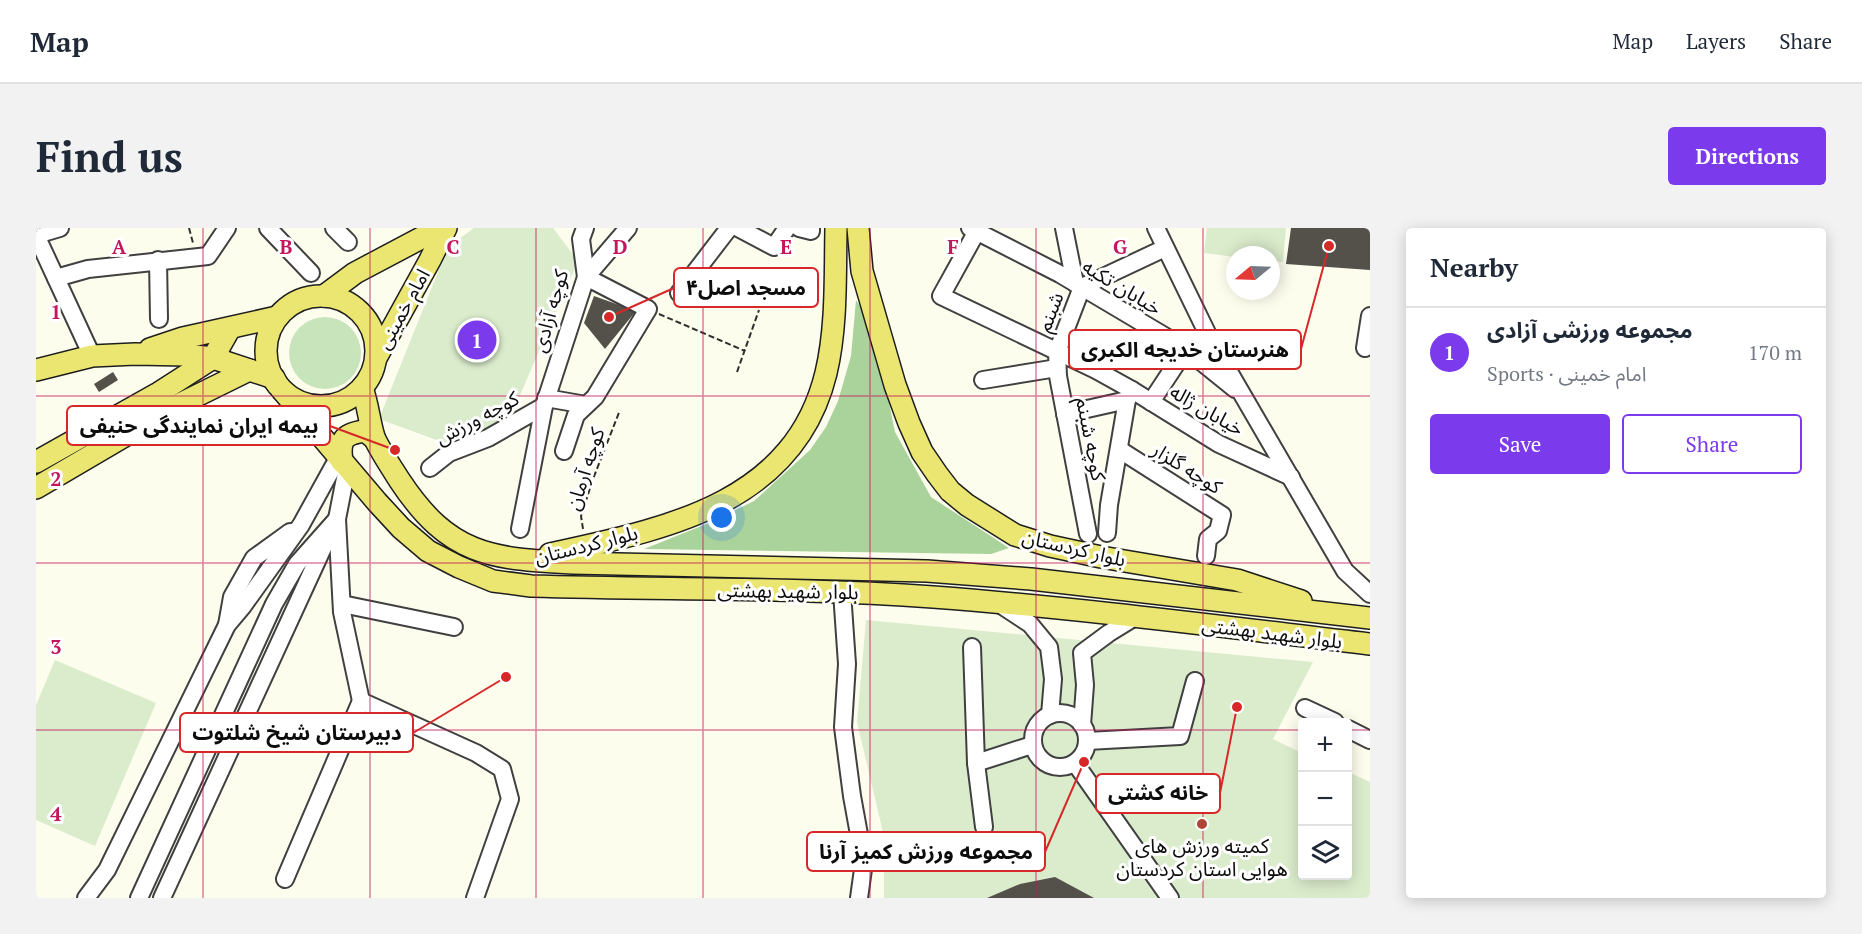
<!DOCTYPE html>
<html lang="en">
<head>
<meta charset="utf-8">
<style>
  :root { --surface:#fff; --page:#f2f2f3; --text:#1f2937; --muted:#747a83; --line:#e0e1e3; --accent:#7c3aed }
  body { margin:0; font-family:"PT Serif","Noto Sans Arabic",serif; background:var(--page); color:var(--text) }
  .controls { position:absolute; right:18px; bottom:18px; display:grid; overflow:hidden; border-radius:6px; box-shadow:0 3px 15px #0003 }
  .controls button { width:54px; height:54px; display:grid; place-items:center; padding:0; border:0; border-bottom:2px solid var(--line); background:var(--surface); color:var(--text); font:30px sans-serif }
  .compass { position:absolute; left:1190px; top:18px; width:54px; height:54px; border-radius:50%; background:var(--surface); box-shadow:0 3px 15px #0003; rotate:251deg }
  .you { position:absolute; left:686px; top:290px; width:21px; height:21px; margin:-15px; border:4px solid #fff; border-radius:50%; background:#1a73e8; box-shadow:0 0 0 9px #1a73e833 }
  .badge { display:grid; place-items:center; width:39px; height:39px; border-radius:50%; background:var(--accent); color:#fff; font-size:20px; font-weight:700 }
  .pin { position:absolute; translate:-50% -50%; border:3px solid #fff; box-shadow:0 2px 6px #0006 }
  .list { margin:0; padding:0; list-style:none }
  h2 { display:flex; justify-content:space-between; align-items:center; height:78px; margin:0; padding:0 24px; font-size:26px }
  h2 small { font-size:20px; font-weight:400; color:var(--muted) }
  .list li { display:grid; grid-template-columns:39px 1fr auto; gap:18px; align-items:center; box-sizing:border-box; height:90px; padding:0 24px; border-top:2px solid var(--line) }
  .list b { display:block; font-size:22px; white-space:nowrap }
  .list p { margin:0; font-size:20px; white-space:nowrap; color:var(--muted) }
  .list em { font-size:20px; font-style:normal; color:var(--muted) }
  .actions { display:flex; gap:12px; padding:18px 24px }
  .actions a { flex:1; padding:14px 0; border:2px solid var(--accent); border-radius:6px; text-align:center; font-size:21px; color:var(--accent) }
  .actions .main { background:var(--accent); color:#fff }
  .icon { flex:none; width:33px; height:33px; fill:none; stroke:currentColor; stroke-width:2; stroke-linecap:round; stroke-linejoin:round }
  .map { position:relative; flex:none; width:1334px; height:670px; overflow:hidden; border-radius:6px }
  header { display:flex; align-items:center; gap:36px; box-sizing:border-box; height:84px; padding:0 30px; background:var(--surface); border-bottom:2px solid var(--line) }
  header strong { font-size:28px }
  nav { display:flex; gap:33px; margin-inline-start:auto; font-size:21px }
  .intro { display:flex; align-items:center; justify-content:space-between; box-sizing:border-box; height:144px; padding:0 36px }
  h1 { margin:0; font-size:42px }
  .button { padding:15px 27px; border-radius:6px; background:var(--accent); color:#fff; font-size:21px; font-weight:700 }
  main { display:flex; gap:36px; padding:0 36px }
  aside { flex:1; background:var(--surface); border-radius:6px; box-shadow:0 3px 15px #0003 }
  .map>svg:first-child { display:block }
  .green { fill:#c8e4bb }
  .forest { fill:#aad39c }
  .pitch { fill:#dbeccc }
  .building { fill:#54504a }
  .lines { fill:none; stroke-linecap:round; stroke-linejoin:round }
  .minor-casing { stroke:#404040; stroke-width:20 }
  .major-casing { stroke:#1e1e1e; stroke-width:24 }
  .path { stroke:#2f2f2f; stroke-width:2; stroke-dasharray:6 3; stroke-linecap:butt }
  .minor { stroke:#fff; stroke-width:16 }
  .major { stroke:#eae671; stroke-width:21 }
  .grid { fill:none; stroke:#c2185b; stroke-width:1.5; stroke-opacity:0.55 }
  .poi-dot { fill:#ae4633; stroke:#fff; stroke-width:2 }
  .labels { text-anchor:middle; stroke-width:6; stroke-linejoin:round; paint-order:stroke }
  .street-label { font-size:20px; fill:#0d0d0d; stroke:#fff }
  .poi-label { font-size:20px; fill:#0d0d0d; stroke:#fff }
  .grid-label { font-size:20px; text-anchor:middle; font-weight:bold; fill:#c2185b; stroke:#fff; stroke-width:6; stroke-linejoin:round; paint-order:stroke }
  .leader { fill:none; stroke:#d62828; stroke-width:2 }
  .callout-dot { fill:#d62828; stroke:#fff; stroke-width:2 }
  .callout { fill:#fff; stroke:#d62828; stroke-width:2 }
  .callout-label { font-size:21px; text-anchor:middle; font-weight:bold; fill:#0d0d0d }
</style>
</head>
<body>
<header>
<strong>Map</strong>
<nav><a>Map</a><a>Layers</a><a>Share</a></nav>
</header>
<div class="intro"><h1>Find us</h1><a class="button">Directions</a></div>
<main>
<div class="map">
<svg width="1334" height="670" viewBox="0 0 1334 670">
  <rect width="100%" height="100%" fill="#fdfdee"/>
  <circle class="green" cx="289" cy="125" r="36"/>
  <path class="forest" d="M820,72l9,13 20,70 10,49 36,65 78,51 -18,6 -347,-5 65,-26 45,-22 56,-51 16,-23 12,-26 13,-45z"/>
  <g class="pitch">
    <path d="M438,0h79l25,33 -73,169 -41,20 -85,-31 69,-172z"/>
    <path d="M1171,0h79l-3,34 -12,-1v-6h-36v2l-31,-4z"/>
    <path d="M830,392l447,42 -40,77 29,14v123h46v-104l22,10v116h-486v-61l-27,-115z"/>
    <path d="M19,432l101,43 -61,143 -59,-26v-115z"/>
  </g>
  <g class="building">
    <path d="M1255,0h79v42l-84,-6z"/>
    <path d="M558,68l42,15 -31,38 -21,-26z"/>
    <path d="M77,144l5,8 -19,12 -5,-8z"/>
    <path d="M1019,649l39,21h-107l33,-14z"/>
  </g>
  <g class="lines">
    <g class="minor-casing">
      <g id="minor">
        <path d="M232,0l43,45"/>
        <path d="M298,0l14,14"/>
        <path d="M702,0l36,19 13,-19"/>
        <path d="M763,0l12,3v-3"/>
        <path d="M934,0l90,46 123,73 52,42"/>
        <path d="M1028,0l11,55"/>
        <path d="M1120,0l54,111 135,232 25,23"/>
        <path d="M941,3l-36,65 155,74 36,20 87,54 72,33"/>
        <path d="M0,7l56,121"/>
        <path d="M0,7l24,-7"/>
        <path d="M122,32l1,59"/>
        <path d="M20,50l32,-9 120,-13 19,-28"/>
        <path d="M643,65l50,-65"/>
        <path d="M1329,120l5,-32"/>
        <path d="M947,152l74,-12"/>
        <path d="M510,170l40,7"/>
        <path d="M1115,174l35,-53"/>
        <path d="M1029,186l62,-14"/>
        <path d="M1084,222l102,65 -4,16 -10,8 -2,17"/>
        <path d="M528,223l12,-36 19,-18 53,-88 -62,-32 42,-49"/>
        <path d="M311,240l-10,51 5,93 19,89 115,52 26,16 8,30 -35,99"/>
        <path d="M394,240l19,-15 39,-15 56,-32"/>
        <path d="M484,301l24,-123 42,-129 -5,-38 4,-11"/>
        <path d="M1071,305l2,-28 18,-105 5,-10"/>
        <path d="M1052,306l-30,-158 -1,-24 25,-65 83,-39"/>
        <path d="M806,364l5,72 -4,63 9,69 12,66 -5,36"/>
        <path d="M962,375l32,21 19,23 4,32 -3,36"/>
        <path d="M306,376l112,23"/>
        <path d="M191,397l5,-28 22,-39 36,-26"/>
        <path d="M936,419l4,116 8,64"/>
        <path d="M1269,480l30,14"/>
        <circle cx="1024" cy="512" r="27"/>
        <path d="M1046,497l3,-40 -3,-32 27,-20 26,-16"/>
        <path d="M1312,501l22,11"/>
        <path d="M1051,513l93,-5 15,-55"/>
        <path d="M940,535l56,-18"/>
        <path d="M1039,535l95,135"/>
        <path d="M249,651l76,-178"/>
        <path d="M50,670l21,-28 120,-245 16,-19 58,-81 37,-67"/>
        <path d="M103,670l135,-294 23,-40 40,-45"/>
        <path d="M126,670l165,-359"/>
      </g>
    </g>
    <g class="major-casing">
      <g id="major">
        <path d="M822,0l4,43 33,114 14,38 13,29 15,22 13,17 17,14 48,30 35,11 51,11 136,23 64,21"/>
        <path d="M288,68l31,-23 85,-45"/>
        <circle cx="285" cy="123" r="55"/>
        <path d="M114,121l33,-11 94,-21"/>
        <path d="M340,130l54,-98 16,-32"/>
        <path d="M0,142l56,-14 43,-2 51,1 27,3 61,20 3,6"/>
        <path d="M326,160c6,16 7,33 12,49 5,12 19,33 26,44 49,74 90,78 173,82l354,8 104,8 339,39"/>
        <path d="M246,162l95,112 24,26 27,23 31,16 34,14 38,5c134,4 268,1 402,11 146,11 292,30 437,47"/>
        <path d="M0,234l121,-68 56,-36 17,-30"/>
        <path d="M306,234c-3,-22 1,-28 23,-31l9,7"/>
        <path d="M0,260l138,-81 75,-37"/>
        <path d="M514,326c114,-25 244,-49 276,-181 11,-46 9,-97 10,-145"/>
      </g>
    </g>
    <g class="path">
      <path d="M153,0l4,15"/>
      <path d="M623,86l86,37"/>
      <path d="M701,144l22,-62"/>
      <path d="M547,301l-2,-13 12,-37 27,-69"/>
    </g>
    <use href="#minor" class="minor"/>
    <use href="#major" class="major"/>
  </g>
  <path class="grid" d="M167,0v670M334,0v670M500,0v670M667,0v670M834,0v670M1000,0v670M1167,0v670M0,168h1334M0,335h1334M0,502h1266M1312,502h22"/>
  <circle class="poi-dot" cx="1166" cy="596" r="6"/>
  <g class="labels">
    <g class="street-label">
      <text transform="translate(1086 59) rotate(31)" y="7">خیابان تکیه</text>
      <text transform="translate(367 81) rotate(-61)" y="7">امام خمینی</text>
      <text transform="translate(514 83) rotate(-74)" y="7">کوچه آزادی</text>
      <text transform="translate(1014 84) rotate(-69)" y="7">شبنم</text>
      <text transform="translate(1171 182) rotate(30)" y="7">خیابان ژاله</text>
      <text transform="translate(441 190) rotate(-28)" y="7">کوچه ورزش</text>
      <text transform="translate(1055 211) rotate(79)" y="7">کوچه شبنم</text>
      <text transform="translate(1151 240) rotate(32)" y="7">کوچه گلزار</text>
      <text transform="translate(549 241) rotate(-72)" y="7">کوچه آرمان</text>
      <text transform="translate(550 317) rotate(-14)" y="7">بلوار کردستان</text>
      <text transform="translate(1038 320) rotate(13)" y="7">بلوار کردستان</text>
      <text transform="translate(752 363) rotate(1)" y="7">بلوار شهید بهشتی</text>
      <text transform="translate(1236 405) rotate(7)" y="7">بلوار شهید بهشتی</text>
    </g>
    <g class="poi-label">
      <text x="1166" y="625">کمیته ورزش های<tspan x="1166" dy="23">هوایی استان کردستان</tspan></text>
    </g>
  </g>
  <g class="grid-label">
    <text x="83" y="26">A</text>
    <text x="250" y="26">B</text>
    <text x="417" y="26">C</text>
    <text x="584" y="26">D</text>
    <text x="750" y="26">E</text>
    <text x="917" y="26">F</text>
    <text x="1084" y="26">G</text>
    <text x="20" y="91">1</text>
    <text x="20" y="258">2</text>
    <text x="20" y="426">3</text>
    <text x="20" y="593">4</text>
  </g>
  <path class="leader" d="M573 89L638 60M1293 18L1265 121M359 222L294 198M470 449L377 505M1201 479L1184 565M1048 534L1009 624"/>
  <g class="callout-dot">
    <circle cx="573" cy="89" r="6"/>
    <circle cx="1293" cy="18" r="6"/>
    <circle cx="359" cy="222" r="6"/>
    <circle cx="470" cy="449" r="6"/>
    <circle cx="1201" cy="479" r="6"/>
    <circle cx="1048" cy="534" r="6"/>
  </g>
  <g class="callout">
    <rect x="638" y="40" width="144" height="39" rx="6"/>
    <rect x="1033" y="102" width="232" height="39" rx="6"/>
    <rect x="31" y="178" width="263" height="39" rx="6"/>
    <rect x="144" y="485" width="233" height="39" rx="6"/>
    <rect x="1060" y="546" width="124" height="39" rx="6"/>
    <rect x="771" y="604" width="238" height="39" rx="6"/>
  </g>
  <g class="callout-label">
    <text x="710" y="67">مسجد اصل۴</text>
    <text x="1149" y="129">هنرستان خدیجه الکبری</text>
    <text x="163" y="205">بیمه ایران نمایندگی حنیفی</text>
    <text x="261" y="512">دبیرستان شیخ شلتوت</text>
    <text x="1122" y="572">خانه کشتی</text>
    <text x="890" y="631">مجموعه ورزش کمیز آرنا</text>
  </g>
</svg>
<div class="controls">
<button>+</button>
<button>−</button>
<button><svg class="icon" aria-label="layers" viewBox="0 0 24 24"><path d="M12 4l9 5-9 5-9-5zM3 14l9 5 9-5"/></svg></button>
</div>
<svg class="compass" viewBox="-18 -18 36 36"><path d="M0-13l5 13h-10z" fill="#e53935"/><path d="M0 13l5-13h-10z" fill="#747a83"/></svg>
<div class="you"></div>
<div class="pin badge" style="left:441px;top:112px">1</div>
</div>
<aside>
<h2>Nearby<small></small></h2>
<ul class="list">
<li><span class="badge">1</span><div><b>مجموعه ورزشی آزادی</b><p>Sports · امام خمینی</p></div><em>170 m</em></li>
</ul>
<div class="actions"><a class="main">Save</a><a>Share</a></div>
</aside>
</main>
</body>
</html>
